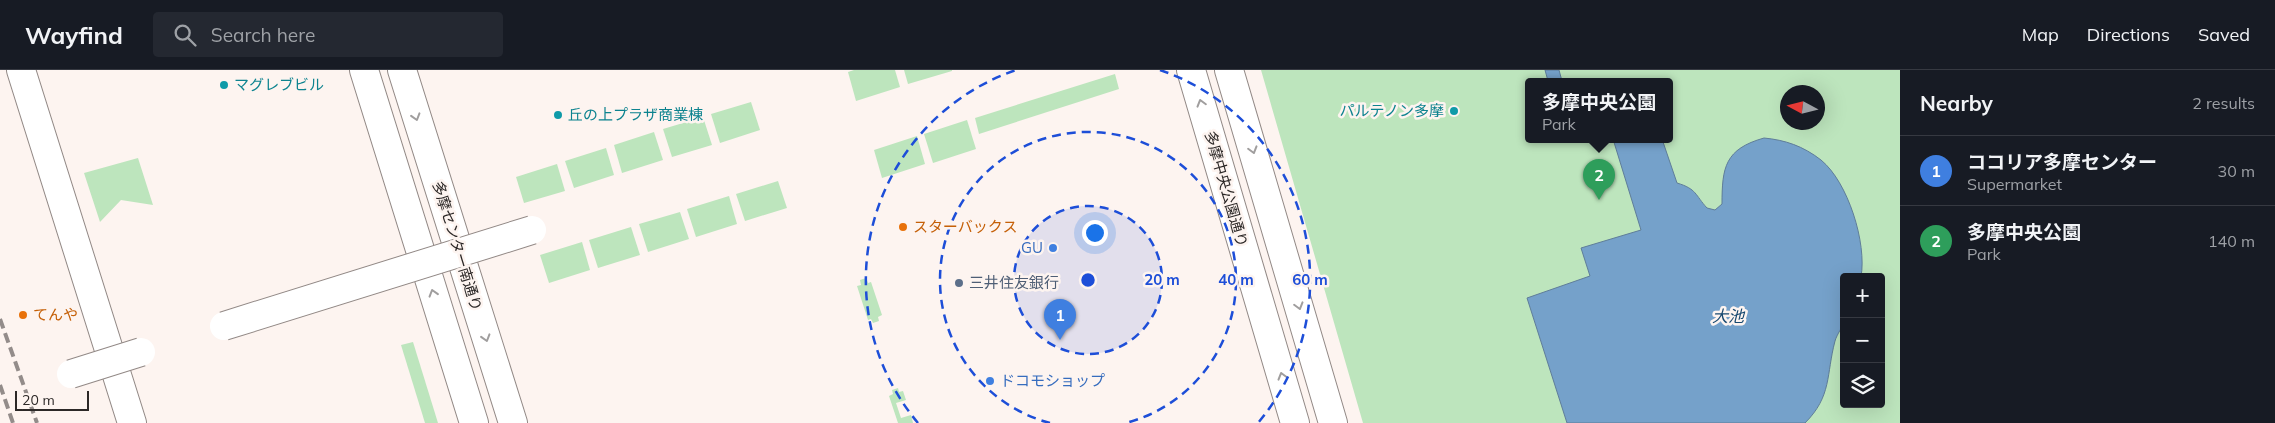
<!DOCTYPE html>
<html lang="en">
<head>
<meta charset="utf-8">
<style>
  :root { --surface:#171b24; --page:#242831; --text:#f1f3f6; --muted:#9ea1a6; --line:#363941; --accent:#7c3aed }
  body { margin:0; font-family:Mulish,"Noto Sans JP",sans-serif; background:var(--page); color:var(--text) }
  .controls { position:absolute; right:15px; bottom:15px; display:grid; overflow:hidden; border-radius:5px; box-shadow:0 5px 20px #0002 }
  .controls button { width:45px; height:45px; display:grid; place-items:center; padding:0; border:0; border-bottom:1px solid var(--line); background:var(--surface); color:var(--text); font:25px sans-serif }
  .compass { position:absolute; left:1780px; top:15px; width:45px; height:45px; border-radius:50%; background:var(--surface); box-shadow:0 5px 20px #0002; rotate:277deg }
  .scale { position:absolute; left:15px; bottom:12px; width:74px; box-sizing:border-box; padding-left:5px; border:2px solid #2c2827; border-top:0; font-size:14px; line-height:18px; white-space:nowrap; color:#2c2827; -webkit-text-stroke:4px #fdf4f0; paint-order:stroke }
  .you { position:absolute; left:1094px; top:162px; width:18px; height:18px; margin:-12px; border:4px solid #fff; border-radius:50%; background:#1a73e8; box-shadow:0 0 0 8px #1a73e833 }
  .badge { display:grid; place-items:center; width:32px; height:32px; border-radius:50%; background:var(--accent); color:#fff; font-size:16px; font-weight:700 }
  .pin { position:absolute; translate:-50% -41px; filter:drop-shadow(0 1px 2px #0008) }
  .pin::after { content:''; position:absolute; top:26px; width:18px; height:15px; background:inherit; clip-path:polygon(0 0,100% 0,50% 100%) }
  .popup { position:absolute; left:1525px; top:8px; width:148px; height:65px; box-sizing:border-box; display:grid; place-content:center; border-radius:5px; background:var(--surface); filter:drop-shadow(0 1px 4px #0005); font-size:16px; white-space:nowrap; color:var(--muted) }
  .popup b { font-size:19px; color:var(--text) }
  .popup::after { content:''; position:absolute; left:50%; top:100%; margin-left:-10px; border:10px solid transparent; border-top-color:var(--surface) }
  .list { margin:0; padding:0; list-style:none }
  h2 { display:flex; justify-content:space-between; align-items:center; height:65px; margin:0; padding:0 20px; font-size:21px }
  h2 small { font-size:16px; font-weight:400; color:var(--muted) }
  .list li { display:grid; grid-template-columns:32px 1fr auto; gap:15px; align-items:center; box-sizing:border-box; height:70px; padding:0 20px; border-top:1px solid var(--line) }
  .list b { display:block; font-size:19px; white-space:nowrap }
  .list p { margin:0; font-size:16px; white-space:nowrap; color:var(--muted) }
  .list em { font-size:16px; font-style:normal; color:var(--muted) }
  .icon { flex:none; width:28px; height:28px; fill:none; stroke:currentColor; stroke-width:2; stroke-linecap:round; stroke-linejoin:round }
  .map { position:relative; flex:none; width:1900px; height:353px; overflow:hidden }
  header { display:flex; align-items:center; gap:30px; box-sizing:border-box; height:70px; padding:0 25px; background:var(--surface); border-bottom:1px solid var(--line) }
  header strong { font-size:24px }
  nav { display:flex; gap:28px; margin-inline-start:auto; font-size:18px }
  .search { width:350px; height:45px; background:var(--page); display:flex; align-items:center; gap:12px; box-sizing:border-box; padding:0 18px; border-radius:5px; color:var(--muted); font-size:19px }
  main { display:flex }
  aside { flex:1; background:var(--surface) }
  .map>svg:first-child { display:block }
  .green { fill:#bde5bd; fill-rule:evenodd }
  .water { fill:#75a1ca; stroke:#5f7d99 }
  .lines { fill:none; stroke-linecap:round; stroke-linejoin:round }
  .minor-casing { stroke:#928986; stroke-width:30 }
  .minor { stroke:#fff; stroke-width:28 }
  .rail { stroke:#938c8a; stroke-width:4; stroke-dasharray:10 5; stroke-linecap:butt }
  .minor-bridge-casing { stroke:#928986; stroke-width:30; stroke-linecap:butt }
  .minor-bridge { stroke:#fff; stroke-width:28 }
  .oneway { stroke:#a09e9e }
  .ring { fill:none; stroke:#1d4ed8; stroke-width:2.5; stroke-dasharray:9 6 }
  .culture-dot { fill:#0f9aa8; stroke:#fdf4f0; stroke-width:2 }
  .food-dot { fill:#e8710a; stroke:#fdf4f0; stroke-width:2 }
  .shop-dot { fill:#3f7fe0; stroke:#fdf4f0; stroke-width:2 }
  .service-dot { fill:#5c6f8a; stroke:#fdf4f0; stroke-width:2 }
  .labels { text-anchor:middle; stroke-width:5; stroke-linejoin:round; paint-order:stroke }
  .culture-label { font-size:15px; fill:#0d838f; stroke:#fdf4f0; text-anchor:start }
  .street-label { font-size:15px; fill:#2c2827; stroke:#fdf4f0 }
  .food-label { font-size:15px; fill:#c56008; stroke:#fdf4f0; text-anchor:start }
  .shop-label { font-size:15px; fill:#366cbe; stroke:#fdf4f0; text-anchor:end }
  .service-label { font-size:15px; fill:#4e5e75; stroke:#fdf4f0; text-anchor:start }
  .water-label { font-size:16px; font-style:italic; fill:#16476f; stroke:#fdf4f0 }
  .centre { fill:#1d4ed8; stroke:#fdf4f0; stroke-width:2.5 }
  .ring-label { font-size:15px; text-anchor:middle; font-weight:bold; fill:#1d4ed8; stroke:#fdf4f0; stroke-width:5; stroke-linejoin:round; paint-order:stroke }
</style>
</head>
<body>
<header>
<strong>Wayfind</strong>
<div class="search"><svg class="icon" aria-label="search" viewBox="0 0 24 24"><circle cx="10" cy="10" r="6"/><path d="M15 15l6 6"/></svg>Search here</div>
<nav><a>Map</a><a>Directions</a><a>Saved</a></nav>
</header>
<main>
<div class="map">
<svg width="1900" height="353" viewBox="0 0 1900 353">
  <rect width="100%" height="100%" fill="#fdf4f0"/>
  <g class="green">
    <path d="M854,0h41l5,17 -44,14 -8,-29z"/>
    <path d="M904,0h48v1l-44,13z"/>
    <path d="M1261,0h639v353h-537zM1529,11h140v58h-140zM1788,22h30v30h-30zM1844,207h37v127h-37z"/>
    <path d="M1115,4l4,15 -140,45 -4,-16z"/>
    <path d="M751,32l9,28 -40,13 -9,-29z"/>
    <path d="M703,47l9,28 -40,12 -9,-28z"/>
    <path d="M967,50l9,29 -43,14 -9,-29z"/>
    <path d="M654,62l9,28 -41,13 -8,-28z"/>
    <path d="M917,66l8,28 -43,14 -8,-28z"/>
    <path d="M606,78l8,27 -40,13 -9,-27z"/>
    <path d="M138,88l15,47 -32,-5 -21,22 -16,-49z"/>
    <path d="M557,94l8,27 -41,12 -8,-26z"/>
    <path d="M778,111l9,27 -42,13 -9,-27z"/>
    <path d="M729,126l8,28 -41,13 -9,-28z"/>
    <path d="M680,142l9,27 -41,13 -9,-28z"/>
    <path d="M631,157l9,28 -42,13 -9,-28z"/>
    <path d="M582,172l8,28 -41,13 -9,-28z"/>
    <path d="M866,208l2,5 3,-1 11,33 -4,2 1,4 -6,2 -2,-4 -3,1 -11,-34 4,-1 -1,-5z"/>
    <path d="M413,272l25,81h-13l-24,-78z"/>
    <path d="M898,318l1,4 4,-1 3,9 -10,3 5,15 10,-3 2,8h-15l-9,-27 4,-2 -1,-4z"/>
  </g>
  <g class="water">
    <path d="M1545,0h14l3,11h-14z"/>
    <path d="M1764,68c21,2 39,8 57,22 27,22 46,83 40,117h-17c0,14 1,29 0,43 -1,7 -7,14 -9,21 -9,34 -3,55 -30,82h-238l-40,-125 63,-22 -9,-28 60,-18 -28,-91h49l15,44c20,6 18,12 30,25l8,2 7,-6c0,-37 3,-55 42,-66z"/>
  </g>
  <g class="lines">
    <g class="minor-casing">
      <g id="minor">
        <path d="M21,0l111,353"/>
        <path d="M364,0l110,353"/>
        <path d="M402,0l111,353"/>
        <path d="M1191,0l104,353"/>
        <path d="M1229,0l104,353"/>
      </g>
    </g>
    <use href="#minor" class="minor"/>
    <g class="rail">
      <path d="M0,249l37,104"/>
      <path d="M0,315l13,38"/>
    </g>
    <g class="minor-bridge-casing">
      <g id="minor-bridge">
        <path d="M224,256l308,-96"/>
        <path d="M71,304l70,-22"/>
      </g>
    </g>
    <use href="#minor-bridge" class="minor-bridge"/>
  </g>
  <defs><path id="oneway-chevron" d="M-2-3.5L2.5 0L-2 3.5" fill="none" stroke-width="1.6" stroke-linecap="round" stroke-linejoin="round" transform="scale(1.25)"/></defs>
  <g class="oneway">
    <use href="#oneway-chevron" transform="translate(1201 33) rotate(-106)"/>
    <use href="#oneway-chevron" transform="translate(416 47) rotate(73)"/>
    <use href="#oneway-chevron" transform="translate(1253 80) rotate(74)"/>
    <use href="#oneway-chevron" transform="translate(433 223) rotate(-107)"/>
    <use href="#oneway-chevron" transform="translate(1299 236) rotate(74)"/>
    <use href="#oneway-chevron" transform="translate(486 268) rotate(73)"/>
    <use href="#oneway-chevron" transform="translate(1282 306) rotate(-106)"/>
  </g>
  <circle cx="1088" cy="210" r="74" fill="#1d4ed8" fill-opacity=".12"/>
  <g class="ring">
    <circle cx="1088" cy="210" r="74"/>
    <path d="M1050 353A148 148 0 1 1 1126 353"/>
    <path d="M918 353A222 222 0 0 1 1016 0M1160 0A222 222 0 0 1 1258 353"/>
  </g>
  <g class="culture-dot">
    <circle cx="224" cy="15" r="5"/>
    <circle cx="1454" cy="41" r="5"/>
    <circle cx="558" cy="45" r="5"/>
  </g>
  <g class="food-dot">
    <circle cx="903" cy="157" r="5"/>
    <circle cx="23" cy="245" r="5"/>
  </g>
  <g class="shop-dot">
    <circle cx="1053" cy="178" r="5"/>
    <circle cx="990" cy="311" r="5"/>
  </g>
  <circle class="service-dot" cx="959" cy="213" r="5"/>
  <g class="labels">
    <g class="culture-label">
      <text x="234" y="20">マグレブビル</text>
      <text x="1444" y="46" text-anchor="end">パルテノン多摩</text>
      <text x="568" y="50">丘の上プラザ商業棟</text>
    </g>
    <g class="street-label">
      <text transform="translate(1226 119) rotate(74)" y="5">多摩中央公園通り</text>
      <text transform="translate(457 176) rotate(73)" y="5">多摩センター南通り</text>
    </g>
    <g class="food-label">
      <text x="913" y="162">スターバックス</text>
      <text x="33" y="250">てんや</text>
    </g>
    <g class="shop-label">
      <text x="1043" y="183">GU</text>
      <text x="1000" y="316" text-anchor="start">ドコモショップ</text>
    </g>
    <g class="service-label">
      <text x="969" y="218">三井住友銀行</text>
    </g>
    <g class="water-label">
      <text x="1728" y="252">大池</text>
    </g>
  </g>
  <circle cx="1088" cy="210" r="8" class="centre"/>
  <g class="ring-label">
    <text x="1162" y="215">20 m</text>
    <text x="1236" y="215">40 m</text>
    <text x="1310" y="215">60 m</text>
  </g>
</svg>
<div class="controls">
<button>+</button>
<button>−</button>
<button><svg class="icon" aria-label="layers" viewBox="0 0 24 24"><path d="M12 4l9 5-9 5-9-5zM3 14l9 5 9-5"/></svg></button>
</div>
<svg class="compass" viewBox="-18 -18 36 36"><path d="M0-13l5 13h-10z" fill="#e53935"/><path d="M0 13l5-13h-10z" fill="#9ea1a6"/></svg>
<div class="scale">20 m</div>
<div class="you"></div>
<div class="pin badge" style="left:1060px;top:270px;background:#3f7fe0">1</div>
<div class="pin badge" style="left:1599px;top:130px;background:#2e9e5b">2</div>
<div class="popup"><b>多摩中央公園</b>Park</div>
</div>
<aside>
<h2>Nearby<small>2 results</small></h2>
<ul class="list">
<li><span class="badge" style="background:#3f7fe0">1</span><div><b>ココリア多摩センター</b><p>Supermarket</p></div><em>30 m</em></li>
<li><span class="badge" style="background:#2e9e5b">2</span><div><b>多摩中央公園</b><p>Park</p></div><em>140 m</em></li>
</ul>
</aside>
</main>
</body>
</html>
